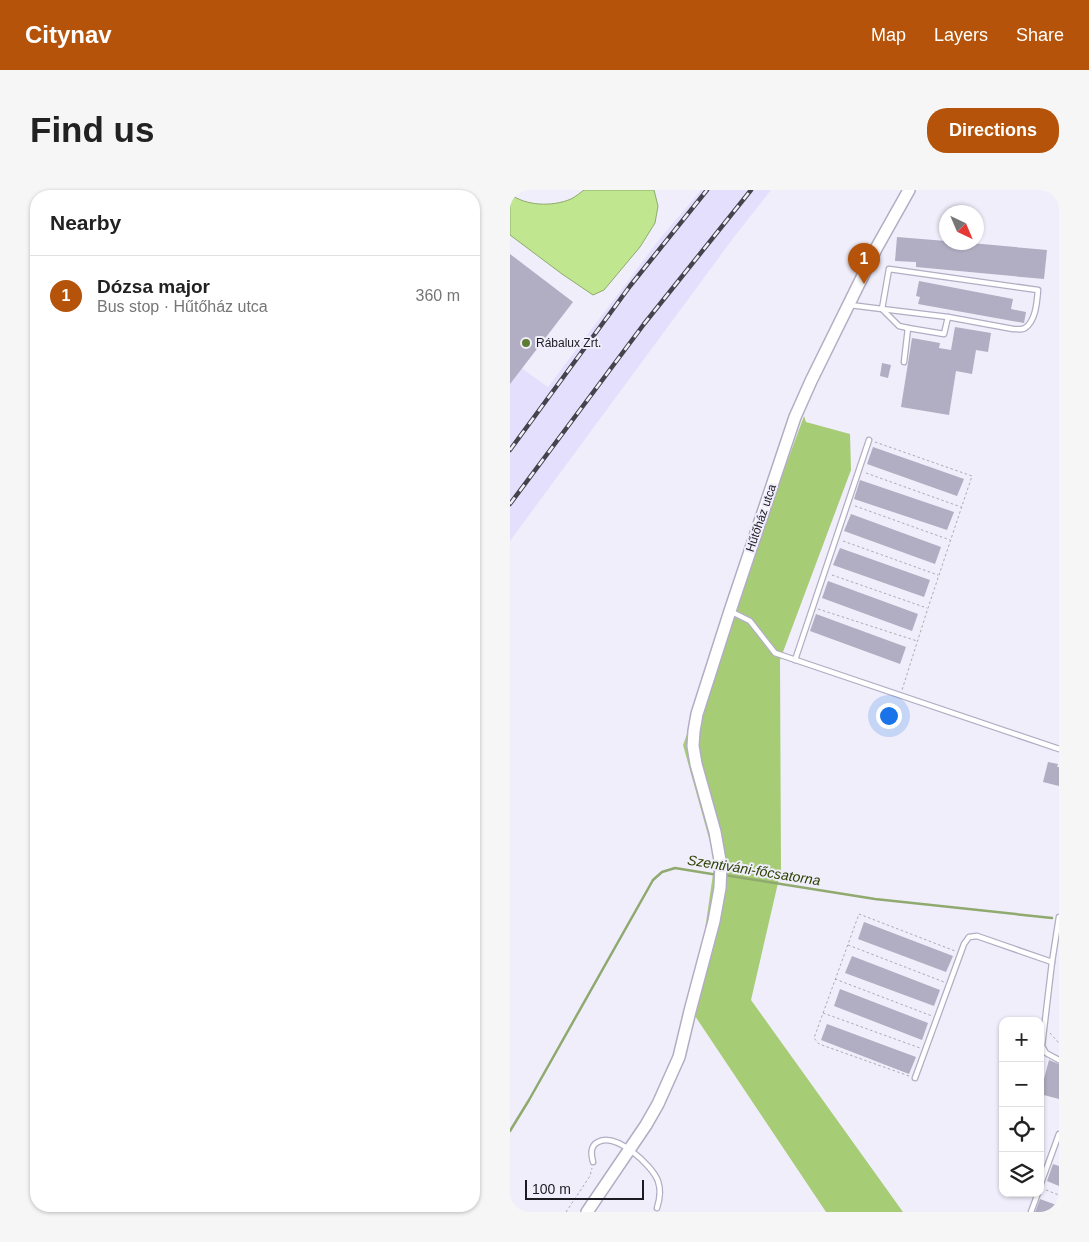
<!DOCTYPE html>
<html lang="en">
<head>
<meta charset="utf-8">
<style>
  :root { --surface:#fff; --page:#f6f6f6; --text:#222; --muted:#767676; --line:#e0e0e0; --accent:#b45309 }
  body { margin:0; font-family:Arial,sans-serif; background:var(--page); color:var(--text) }
  .controls { position:absolute; right:15px; bottom:15px; display:grid; overflow:hidden; border-radius:10px; box-shadow:0 1px 4px #0004 }
  .controls button { width:45px; height:45px; display:grid; place-items:center; padding:0; border:0; border-bottom:1px solid var(--line); background:var(--surface); color:var(--text); font:25px sans-serif }
  .compass { position:absolute; left:429px; top:15px; width:45px; height:45px; border-radius:50%; background:var(--surface); box-shadow:0 1px 4px #0004; rotate:136deg }
  .scale { position:absolute; left:15px; bottom:12px; width:119px; box-sizing:border-box; padding-left:5px; border:2px solid #1c1a22; border-top:0; font-size:14px; line-height:18px; white-space:nowrap; color:#1c1a22; -webkit-text-stroke:4px #f0eefb; paint-order:stroke }
  .you { position:absolute; left:378px; top:525px; width:18px; height:18px; margin:-12px; border:4px solid #fff; border-radius:50%; background:#1a73e8; box-shadow:0 0 0 8px #1a73e833 }
  .badge { display:grid; place-items:center; width:32px; height:32px; border-radius:50%; background:var(--accent); color:#fff; font-size:16px; font-weight:700 }
  .pin { position:absolute; translate:-50% -41px; filter:drop-shadow(0 1px 2px #0008) }
  .pin::after { content:''; position:absolute; top:26px; width:18px; height:15px; background:inherit; clip-path:polygon(0 0,100% 0,50% 100%) }
  .list { margin:0; padding:0; list-style:none }
  h2 { display:flex; justify-content:space-between; align-items:center; height:65px; margin:0; padding:0 20px; font-size:21px }
  h2 small { font-size:16px; font-weight:400; color:var(--muted) }
  .list li { display:grid; grid-template-columns:32px 1fr auto; gap:15px; align-items:center; box-sizing:border-box; height:80px; padding:0 20px; border-top:1px solid var(--line) }
  .list b { display:block; font-size:19px; white-space:nowrap }
  .list p { margin:0; font-size:16px; white-space:nowrap; color:var(--muted) }
  .list em { font-size:16px; font-style:normal; color:var(--muted) }
  .icon { flex:none; width:28px; height:28px; fill:none; stroke:currentColor; stroke-width:2; stroke-linecap:round; stroke-linejoin:round }
  .map { position:relative; flex:none; width:549px; height:1022px; overflow:hidden; border-radius:20px }
  header { display:flex; align-items:center; gap:30px; box-sizing:border-box; height:70px; padding:0 25px; background:var(--accent); color:#fff }
  header strong { font-size:24px }
  nav { display:flex; gap:28px; margin-inline-start:auto; font-size:18px }
  .intro { display:flex; align-items:center; justify-content:space-between; box-sizing:border-box; height:120px; padding:0 30px }
  h1 { margin:0; font-size:35px }
  .button { padding:12px 22px; border-radius:20px; background:var(--accent); color:#fff; font-size:18px; font-weight:700 }
  main { display:flex; gap:30px; padding:0 30px }
  aside { flex:1; background:var(--surface); border-radius:20px; box-shadow:0 1px 4px #0004 }
  .map>svg:first-child { display:block }
  .built { fill:#e4dffd }
  .forest { fill:#a7cc76 }
  .water { fill:#c0e68f; stroke:#8fa96e }
  .lines { fill:none; stroke-linecap:round; stroke-linejoin:round }
  .stream { stroke:#8fa96e; stroke-width:2.5 }
  .building { fill:#b1adc2 }
  .service-casing { stroke:#b2adc3; stroke-width:7 }
  .tertiary-casing { stroke:#b2adc3; stroke-width:14 }
  .path { stroke:#aba9b4; stroke-width:1; stroke-dasharray:2.5 2.5; stroke-linecap:butt }
  .service { stroke:#fff; stroke-width:4.5 }
  .tertiary { stroke:#fff; stroke-width:11 }
  .rail-casing { stroke:#45434c; stroke-width:4.5 }
  .rail { stroke:#f0eefb; stroke-width:2.5; stroke-dasharray:8; stroke-linecap:butt }
  .poi-dot { fill:#5e7c31; stroke:#f0eefb; stroke-width:2 }
  .labels { text-anchor:middle; stroke-width:4; stroke-linejoin:round; paint-order:stroke }
  .poi-label { font-size:12px; fill:#1c1a22; stroke:#f0eefb; text-anchor:start }
  .street-label { font-size:12px; fill:#1c1a22; stroke:#f0eefb }
  .water-label { font-size:14px; font-style:italic; fill:#2d4303; stroke:#f0eefb }
</style>
</head>
<body>
<header>
<strong>Citynav</strong>
<nav><a>Map</a><a>Layers</a><a>Share</a></nav>
</header>
<div class="intro"><h1>Find us</h1><a class="button">Directions</a></div>
<main>
<aside>
<h2>Nearby<small></small></h2>
<ul class="list">
<li><span class="badge">1</span><div><b>Dózsa major</b><p>Bus stop · Hűtőház utca</p></div><em>360 m</em></li>
</ul>
</aside>
<div class="map">
<svg width="549" height="1022" viewBox="0 0 549 1022">
  <rect width="100%" height="100%" fill="#f0eefb"/>
  <path class="built" d="M191,0h70l-37,47 -224,304v-181l38,27 110,-146z"/>
  <path class="forest" d="M294,226l2,6 44,12 1,36 -71,190 1,210 -30,130 152,212h-77l-133,-199 22,-153 -32,-115z"/>
  <path class="water" d="M74,0h70l4,16 -3,17 -15,24 -36,43 -11,5 -31,-21 -52,-39v-41c16,12 42,13 61,5 4,-2 9,-6 13,-9z"/>
  <g class="lines">
    <g class="stream">
      <path d="M214,685l151,24 177,19"/>
      <path d="M0,941l19,-31 124,-220 9,-8 13,-4 43,7"/>
    </g>
  </g>
  <g class="building">
    <path d="M387,47l49,4v1h14l87,8 -3,29 -128,-12v-5l-21,-1z"/>
    <path d="M0,64l63,48 -63,82z"/>
    <path d="M409,91l94,18 -2,10 15,3 -2,11 -106,-19 2,-7 -4,-1z"/>
    <path d="M445,137l36,6 -3,19 -12,-2 -4,24 -16,-3 -7,44 -48,-8 11,-69 28,5 -1,5 12,2z"/>
    <path d="M372,173l9,2 -3,13 -8,-2z"/>
    <path d="M363,257l91,32 -7,17 -90,-32z"/>
    <path d="M350,290l94,32 -7,18 -93,-31z"/>
    <path d="M341,324l90,33 -6,17 -91,-33z"/>
    <path d="M330,358l90,32 -6,17 -91,-32z"/>
    <path d="M318,391l90,33 -6,17 -90,-33z"/>
    <path d="M306,424l90,33 -6,17 -90,-33z"/>
    <path d="M538,572l10,2 -1,3h2v19l-16,-4z"/>
    <path d="M354,732l89,34 -7,16 -88,-33z"/>
    <path d="M342,766l88,34 -6,16 -89,-33z"/>
    <path d="M330,799l88,34 -6,17 -88,-34z"/>
    <path d="M317,834l89,33 -7,17 -88,-34z"/>
    <path d="M539,870l10,4v35l-19,-5z"/>
    <path d="M543,974l6,2v20l-12,-5z"/>
    <path d="M530,1009l19,7v6h-24z"/>
  </g>
  <g class="lines">
    <g class="service-casing">
      <g id="service">
        <path d="M340,115l32,4 7,-40 149,21c-1,11 -2,31 -13,38 -3,2 -8,1 -12,1l-65,-12 -66,-8"/>
        <path d="M372,119l17,17 9,2"/>
        <path d="M394,172l4,-34 36,6 4,-17"/>
        <path d="M222,422l18,9 25,32 284,96"/>
        <path d="M285,470l74,-220"/>
        <path d="M549,727l-7,45 -10,84 4,7 13,7"/>
        <path d="M405,888l49,-134 5,-7 8,-1 75,26"/>
        <path d="M83,972c-2,-8 -3,-16 5,-20 18,-10 54,23 60,39 3,9 2,18 -1,27"/>
        <path d="M530,996l19,-52"/>
        <path d="M521,1022l7,-19"/>
      </g>
    </g>
    <g class="tertiary-casing">
      <path id="tertiary" d="M77,1022l59,-87 12,-21 21,-47 11,-46 24,-90 6,-33 1,-22 -6,-34 -19,-68 -3,-18 1,-15 3,-17 33,-103 65,-194 16,-36 66,-134 32,-57"/>
    </g>
    <g class="path">
      <path d="M365,252l97,34 -44,132 -26,82"/>
      <path d="M356,283l95,34"/>
      <path d="M345,316l95,34"/>
      <path d="M333,351l95,34"/>
      <path d="M322,385l95,33"/>
      <path d="M308,419l99,32"/>
      <path d="M338,755l96,37"/>
      <path d="M325,789l97,37"/>
      <path d="M313,823l97,35"/>
      <path d="M540,843l9,10"/>
      <path d="M399,886l-90,-32 -5,-6 45,-124 96,37"/>
      <path d="M536,1000l13,5"/>
      <path d="M56,1022l24,-36 2,-8"/>
    </g>
    <use href="#service" class="service"/>
    <use href="#tertiary" class="tertiary"/>
    <g class="rail-casing">
      <g id="rail">
        <path d="M0,260l120,-164 77,-96"/>
        <path d="M0,314l134,-180 107,-134"/>
      </g>
    </g>
    <use href="#rail" class="rail"/>
  </g>
  <circle class="poi-dot" cx="16" cy="153" r="5"/>
  <g class="labels">
    <g class="poi-label">
      <text x="26" y="157">Rábalux Zrt.</text>
    </g>
    <g class="street-label">
      <text transform="translate(251 328) rotate(-71)" y="4">Hűtőház utca</text>
    </g>
    <g class="water-label">
      <text transform="translate(244 680) rotate(9)" y="5">Szentiváni-főcsatorna</text>
    </g>
  </g>
</svg>
<div class="controls">
<button>+</button>
<button>−</button>
<button><svg class="icon" aria-label="locate" viewBox="0 0 24 24"><circle cx="12" cy="12" r="6"/><path d="M12 2v4M12 18v4M2 12h4M18 12h4"/></svg></button>
<button><svg class="icon" aria-label="layers" viewBox="0 0 24 24"><path d="M12 4l9 5-9 5-9-5zM3 14l9 5 9-5"/></svg></button>
</div>
<svg class="compass" viewBox="-18 -18 36 36"><path d="M0-13l5 13h-10z" fill="#e53935"/><path d="M0 13l5-13h-10z" fill="#767676"/></svg>
<div class="scale">100 m</div>
<div class="you"></div>
<div class="pin badge" style="left:354px;top:94px">1</div>
</div>
</main>
</body>
</html>
